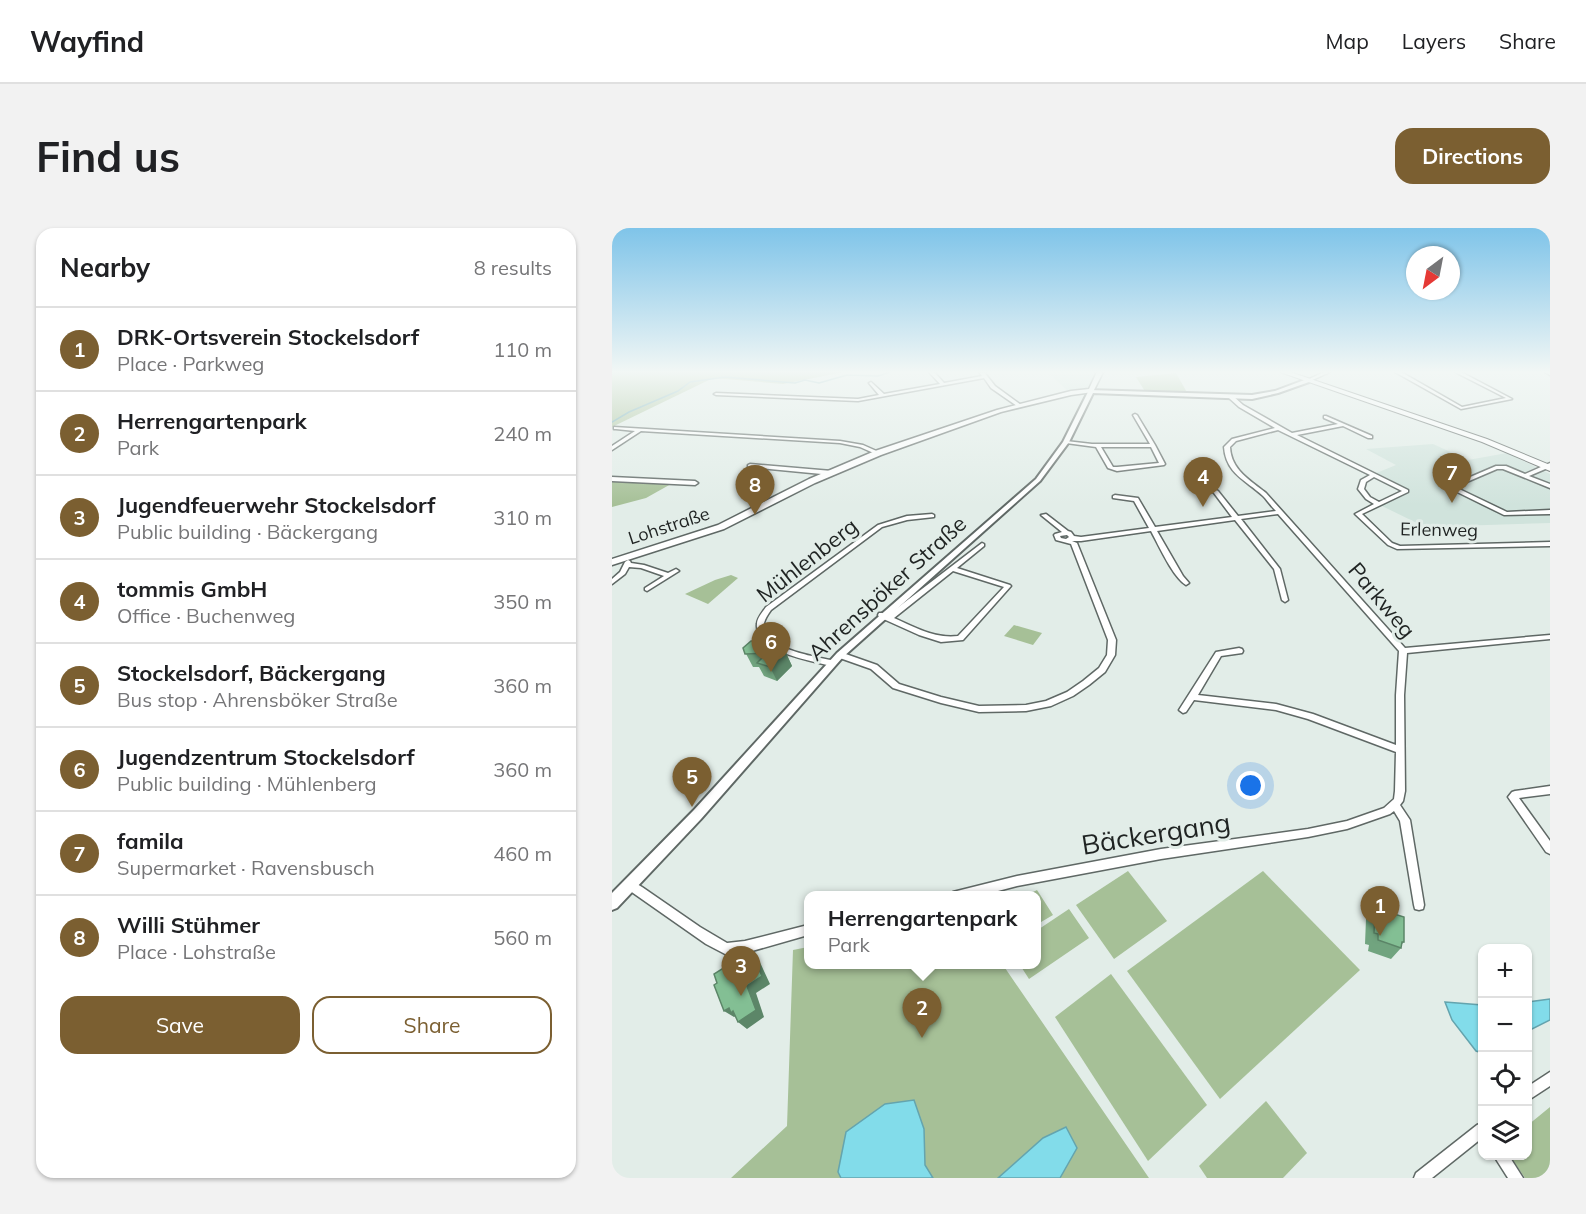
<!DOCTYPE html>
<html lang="en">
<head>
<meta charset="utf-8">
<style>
  :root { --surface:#fff; --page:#f2f2f2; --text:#202124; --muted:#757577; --line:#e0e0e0; --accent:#7b5f31 }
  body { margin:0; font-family:Mulish,sans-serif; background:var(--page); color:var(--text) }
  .controls { position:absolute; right:18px; bottom:18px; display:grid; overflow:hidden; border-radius:12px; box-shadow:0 2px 4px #0004 }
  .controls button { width:54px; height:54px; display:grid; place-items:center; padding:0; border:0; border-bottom:2px solid var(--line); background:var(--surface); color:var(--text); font:30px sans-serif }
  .compass { position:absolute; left:794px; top:18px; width:54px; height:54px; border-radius:50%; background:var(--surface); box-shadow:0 2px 4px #0004; rotate:212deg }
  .you { position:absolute; left:639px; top:558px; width:21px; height:21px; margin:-15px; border:4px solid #fff; border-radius:50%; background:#1a73e8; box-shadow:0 0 0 9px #1a73e833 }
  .badge { display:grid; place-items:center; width:39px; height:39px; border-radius:50%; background:var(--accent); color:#fff; font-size:20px; font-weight:700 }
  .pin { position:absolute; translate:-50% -50px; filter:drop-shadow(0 2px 3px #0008) }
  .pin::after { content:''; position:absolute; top:32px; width:21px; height:18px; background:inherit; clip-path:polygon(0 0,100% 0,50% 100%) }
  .popup { position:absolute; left:192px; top:663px; width:237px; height:78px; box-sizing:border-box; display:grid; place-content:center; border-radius:12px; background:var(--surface); filter:drop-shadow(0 2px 4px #0005); font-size:20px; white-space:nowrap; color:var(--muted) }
  .popup b { font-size:22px; color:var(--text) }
  .popup::after { content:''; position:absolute; left:50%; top:100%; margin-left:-12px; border:12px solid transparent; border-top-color:var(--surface) }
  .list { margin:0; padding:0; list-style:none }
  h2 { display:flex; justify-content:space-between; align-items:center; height:78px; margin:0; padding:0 24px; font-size:26px }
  h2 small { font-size:20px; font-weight:400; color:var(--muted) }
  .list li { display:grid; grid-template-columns:39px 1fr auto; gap:18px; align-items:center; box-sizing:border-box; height:84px; padding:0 24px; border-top:2px solid var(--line) }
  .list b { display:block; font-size:22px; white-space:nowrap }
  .list p { margin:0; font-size:20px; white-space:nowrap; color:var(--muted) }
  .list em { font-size:20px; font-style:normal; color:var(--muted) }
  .actions { display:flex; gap:12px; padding:18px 24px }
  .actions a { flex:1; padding:14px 0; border:2px solid var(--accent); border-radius:18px; text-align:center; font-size:21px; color:var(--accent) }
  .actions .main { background:var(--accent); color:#fff }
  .icon { flex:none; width:33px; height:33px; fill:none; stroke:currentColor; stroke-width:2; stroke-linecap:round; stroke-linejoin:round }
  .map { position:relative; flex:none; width:938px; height:950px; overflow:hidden; border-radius:18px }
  header { display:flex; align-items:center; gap:36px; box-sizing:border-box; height:84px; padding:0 30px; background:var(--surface); border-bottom:2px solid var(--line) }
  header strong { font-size:28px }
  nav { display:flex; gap:33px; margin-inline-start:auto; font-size:21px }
  .intro { display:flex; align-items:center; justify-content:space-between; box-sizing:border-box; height:144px; padding:0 36px }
  h1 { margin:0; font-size:42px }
  .button { padding:15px 27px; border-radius:18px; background:var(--accent); color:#fff; font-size:21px; font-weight:700 }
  main { display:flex; gap:36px; padding:0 36px }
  aside { flex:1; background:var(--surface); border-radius:18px; box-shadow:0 2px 4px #0004 }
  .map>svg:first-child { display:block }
  .built { fill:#d0e3dc }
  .green { fill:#a6c097 }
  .water { fill:#82dcea; stroke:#64a4ae; stroke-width:1.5 }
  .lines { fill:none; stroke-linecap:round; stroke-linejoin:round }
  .stream { stroke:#64a4ae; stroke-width:1.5 }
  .minor-casing { stroke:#5f6865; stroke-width:3 }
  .tertiary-casing { stroke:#5f6865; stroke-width:4 }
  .secondary-casing { stroke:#5f6865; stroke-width:3 }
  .primary-casing { stroke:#5f6865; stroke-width:2 }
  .minor { fill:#fff; fill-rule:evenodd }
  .tertiary { fill:#fff; fill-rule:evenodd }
  .secondary { fill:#fff; fill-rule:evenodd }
  .primary { fill:#fff; fill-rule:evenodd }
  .wall { fill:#71a47f }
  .shaded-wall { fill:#5c8668 }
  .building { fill:#83bf94; stroke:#5c8668; stroke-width:1.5 }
  .labels { text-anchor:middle; stroke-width:6; stroke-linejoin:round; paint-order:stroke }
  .far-street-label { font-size:18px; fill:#1f2322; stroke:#e2ede8 }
  .street-label { font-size:22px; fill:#1f2322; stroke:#e2ede8 }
  .near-street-label { font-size:27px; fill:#1f2322; stroke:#e2ede8 }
</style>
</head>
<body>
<header>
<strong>Wayfind</strong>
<nav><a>Map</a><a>Layers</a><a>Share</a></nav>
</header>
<div class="intro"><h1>Find us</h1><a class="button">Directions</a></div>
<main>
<aside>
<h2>Nearby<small>8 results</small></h2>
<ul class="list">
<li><span class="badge">1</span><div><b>DRK-Ortsverein Stockelsdorf</b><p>Place · Parkweg</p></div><em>110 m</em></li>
<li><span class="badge">2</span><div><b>Herrengartenpark</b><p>Park</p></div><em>240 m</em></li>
<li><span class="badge">3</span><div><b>Jugendfeuerwehr Stockelsdorf</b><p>Public building · Bäckergang</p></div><em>310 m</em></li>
<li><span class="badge">4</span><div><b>tommis GmbH</b><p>Office · Buchenweg</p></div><em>350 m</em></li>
<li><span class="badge">5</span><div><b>Stockelsdorf, Bäckergang</b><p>Bus stop · Ahrensböker Straße</p></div><em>360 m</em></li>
<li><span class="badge">6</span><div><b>Jugendzentrum Stockelsdorf</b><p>Public building · Mühlenberg</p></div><em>360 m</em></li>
<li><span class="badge">7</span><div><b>famila</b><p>Supermarket · Ravensbusch</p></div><em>460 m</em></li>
<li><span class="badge">8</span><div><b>Willi Stühmer</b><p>Place · Lohstraße</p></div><em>560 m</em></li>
</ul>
<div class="actions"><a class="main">Save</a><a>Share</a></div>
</aside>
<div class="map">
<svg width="938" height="950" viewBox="0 0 938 950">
  <rect width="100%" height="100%" fill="#e2ede8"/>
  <g class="built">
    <path d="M435,144h50l-10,16 -18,4z"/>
    <path d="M821,216l35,16 39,-7 43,21v49l-125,4 -45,-22 30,-13 -36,-18 22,-9 -30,-16z"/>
  </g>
  <g class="green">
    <path d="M0,144h232l-61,12 -70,-6 -101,49z"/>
    <path d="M564,145l13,23 -43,-3 -10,-16z"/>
    <path d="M0,253l59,3 -25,14 -34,9z"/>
    <path d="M119,347l7,3 -30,26 -23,-10 30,-14z"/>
    <path d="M402,397l28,8 -9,12 -29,-9z"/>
    <path d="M516,643l39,50 -53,38 -38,-54z"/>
    <path d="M651,643l97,99 -140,129 -93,-128z"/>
    <path d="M425,662l16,25 -17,10v-29l-9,-1z"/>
    <path d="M457,681l20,29 -60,41 -9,-14 16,-1v-33z"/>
    <path d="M196,719v17l195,1 146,213h-418l56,-52 6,-176z"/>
    <path d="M499,746l96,131 -59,56 -93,-144z"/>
    <path d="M654,873l41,52 -24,25h-76l-8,-12z"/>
    <path d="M938,879v71h-25l-15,-22h17l1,-31z"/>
  </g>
  <g class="water">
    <path d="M938,771v21l-22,11v-29z"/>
    <path d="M833,774l37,3v48l-6,-2 -24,-31z"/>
    <path d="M302,872l10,29 1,36 8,13h-92l-3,-6 8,-40 39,-28z"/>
    <path d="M454,899l11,21 -17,30h-62l45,-40z"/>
  </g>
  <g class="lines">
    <path class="stream" d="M0,194l17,-10 49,-21 12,-9 35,-5 70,6 10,-3 14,3 28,-8 31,1 12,-4"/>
    <g class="minor-casing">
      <g id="minor">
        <path d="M317,144h5l10,11 38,-7 -2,-3 4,-1 11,14 26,19 -4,1 -26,-18 -7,-10 -126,23 -142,-6 -2,-1 2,-1 142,6 21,-4 -10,-12 2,-1 13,12 56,-10z"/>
        <path d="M712,144h6l-22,10 -3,-1z"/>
        <path d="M783,144h6l61,35 44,-9 -51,-26h6l51,27 -51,10z"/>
        <path d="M933,144h5v3z"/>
        <path d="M617,168h4l10,9 49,28 46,-9 -14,-6v-2h2l46,20v2h-4l-25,-12 -46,9 111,55v2l-46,22 30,29 8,3 150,-4v4l-153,3 -9,-4 -33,-31 19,-10 -8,-5 -8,-10 3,-9 9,-5 -92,-45 -42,11 -6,6c1,23 20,33 36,46l139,155 145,-13v4l-143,14 -3,42 1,96 -2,10 -3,4 10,15 14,85 -1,4 -4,1 -4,-1 -1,-4 -14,-84 -6,-10 -4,3 -43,15 -39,8 -147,22 -144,27 -38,10h-27l1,-4 64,-16 144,-27 147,-20 39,-8 37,-13 10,-9 1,-8 1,-39 -88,-33 -32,-9 -82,-10 -8,12 -3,1 -4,-3 37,-58 23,-4 3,1 1,2 -1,2 -21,3 -23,39 78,9 37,10 83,31v-50l3,-44 -121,-137 -37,5 39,50 8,31 -3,2 -3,-2 -8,-31 -39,-49 -78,11 26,45 6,7 -3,2c-13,-8 -27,-39 -35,-54l-70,10h-9l5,2 39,97 -1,15 -10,17 -16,13 -16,11 -22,10 -25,5 -47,1 -38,-9 -48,-15 -22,-19 -34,-12 -1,-2 4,-3 37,13 22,19 42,13 38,9 47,-1 20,-4 21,-9 16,-11 16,-13 8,-13 1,-15 -37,-96 -15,-4 -2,-5 1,-1 7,-2 -21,-17 5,-1 22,17 3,1 3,4 7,1 68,-9 -15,-27 -21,-3v-2l2,-1 23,3 17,29 77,-10 -18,-24 -9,-6v-2l2,-1 11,7 20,25 38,-5c-5,-5 -9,-11 -13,-15 -17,-16 -37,-22 -39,-49l8,-8 43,-11 -36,-21 -10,-9zM762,249l28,14 -23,11 -9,-5 -6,-8 2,-7zM455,307l2,2 -3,2 -5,-1 -1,-2z"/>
        <path d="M523,186l2,1 18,30 10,19 -1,1 -47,6 -9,-3 -12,-21 -30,-4 -2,-1 2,-1 26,3h58l-17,-29zM489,219h50l8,16 -42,4h-4z"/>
        <path d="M2,199l226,14 23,4 18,8 -3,2 -18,-8 -20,-4 -199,-12 -29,19v-4l23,-15 -19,-2h-2z"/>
        <path d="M938,235v4l-21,9 21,8v4l-47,-19h-6l-42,18 52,25 43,-2v4l-46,1 -57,-28 49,-21h10l19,8z"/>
        <path d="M138,236l82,7 3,2 -3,2 -84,-8v-2z"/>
        <path d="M0,249l83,4 3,2 -3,2 -83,-4z"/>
        <path d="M320,286l2,1v2l-27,3 -25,7 -111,83c-3,4 -6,9 -7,13 -5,26 53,34 71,38l1,2 -1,2 -3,1c-20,-5 -78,-14 -75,-42 0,-6 5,-11 9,-17l112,-82 29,-9z"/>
        <path d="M370,315l2,1v2l-27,22 53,17 1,1 -48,54 -22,2 -22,-7 -40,-18 -1,-2 1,-2h3l6,2zM341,343l51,16 -46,49c-23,3 -44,-9 -64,-18z"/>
        <path d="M16,332l2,1 1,2 13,2 24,8 8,-4 3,2 -32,20 -2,-1v-2l19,-12 -23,-8 -12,-1 -4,7 -13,10v-5l8,-7 5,-10z"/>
        <path d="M938,558v8l-31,4 31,43v13l-4,-2 -38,-55 4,-5 3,-1z"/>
        <path d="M18,652l12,7 58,40 27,16 18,-2 63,-16v10l-63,18 -18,2 -21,-11 -80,-56 -1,-3 1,-3z"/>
        <path d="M938,844v14l-23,15v-14z"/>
        <path d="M870,895v15l-50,40h-18l2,-5 61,-48z"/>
        <path d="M882,928h15l14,22h-15z"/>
      </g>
    </g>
    <g class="tertiary-casing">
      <path id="tertiary" d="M695,151l2,3 -31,11 -26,6 -159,-6 -24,49 -29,39 -197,176 -142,162 -84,89 -5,2v-17l81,-82 144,-158 199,-174 27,-37 26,-52 163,5 23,-4z"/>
    </g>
    <g class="secondary-casing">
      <path id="secondary" d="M485,144h6l-10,20 -22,3 -70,17 -120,43 -66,28 -91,46 -112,36v-6l106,-34 91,-46 66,-28 122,-41 74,-19 18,-2z"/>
    </g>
    <g class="primary-casing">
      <path id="primary" d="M668,144h10l197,67 63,26v6l-68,-29z"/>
    </g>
    <use href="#minor" class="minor"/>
    <use href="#tertiary" class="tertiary"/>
    <use href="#secondary" class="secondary"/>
    <use href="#primary" class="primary"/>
  </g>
  <g class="wall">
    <path d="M153,418l21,7 6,13 -15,15 -13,-5 -5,-9h-6l-10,-19z"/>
    <path d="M763,680l29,34 -3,3v3l-10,11 -23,-8 1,-6 -4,-1 1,-25z"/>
  </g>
  <g class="shaded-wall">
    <path d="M174,425l6,13 -15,15 -7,-14z"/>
    <path d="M138,723l8,7 12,26 -14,9 8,24 -17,12 -9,-7 9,-36z"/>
    <path d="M117,780l13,10 -6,-2 -2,1 -10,-6z"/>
  </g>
  <g class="building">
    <path d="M139,413h10l4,5 21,7 -16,14 -13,-4 10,-10 -22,1 -2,-6z"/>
    <path d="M763,680l29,9v25h-2l-1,6 -23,-8v-6l-4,-1z"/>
    <path d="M138,723l12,25 -15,10 9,24 -18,12 -5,-11 -2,2 -2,-5 -5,3 -10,-26 3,-2 -3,-9z"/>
  </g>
  <linearGradient id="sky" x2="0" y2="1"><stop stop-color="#7fc4e9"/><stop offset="0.52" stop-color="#f2f7f5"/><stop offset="1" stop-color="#f2f7f5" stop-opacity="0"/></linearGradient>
  <rect width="938" height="277" fill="url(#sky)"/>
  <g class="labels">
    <g class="far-street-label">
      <text transform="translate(57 298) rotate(-18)" y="6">Lohstraße</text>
      <text transform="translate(827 302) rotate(1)" y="6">Erlenweg</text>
    </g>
    <g class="street-label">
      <text transform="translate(195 332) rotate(-38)" y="8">Mühlenberg</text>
      <text transform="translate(275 360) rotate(-42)" y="8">Ahrensböker Straße</text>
      <text transform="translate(770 372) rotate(50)" y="8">Parkweg</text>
    </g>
    <g class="near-street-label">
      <text transform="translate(544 606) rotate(-9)" y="9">Bäckergang</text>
    </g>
  </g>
</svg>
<div class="controls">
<button>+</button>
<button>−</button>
<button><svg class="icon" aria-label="locate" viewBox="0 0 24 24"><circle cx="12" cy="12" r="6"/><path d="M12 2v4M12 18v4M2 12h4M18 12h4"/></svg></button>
<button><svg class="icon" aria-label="layers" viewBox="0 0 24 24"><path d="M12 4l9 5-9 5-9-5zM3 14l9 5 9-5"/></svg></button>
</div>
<svg class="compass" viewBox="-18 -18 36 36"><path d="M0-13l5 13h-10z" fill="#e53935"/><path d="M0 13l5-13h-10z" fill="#757577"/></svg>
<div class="you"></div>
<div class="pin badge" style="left:768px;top:708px">1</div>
<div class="pin badge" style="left:310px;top:810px">2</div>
<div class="popup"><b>Herrengartenpark</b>Park</div>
<div class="pin badge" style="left:129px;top:768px">3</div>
<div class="pin badge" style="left:591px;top:279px">4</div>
<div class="pin badge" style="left:80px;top:579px">5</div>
<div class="pin badge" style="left:159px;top:444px">6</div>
<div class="pin badge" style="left:840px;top:275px">7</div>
<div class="pin badge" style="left:143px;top:287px">8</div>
</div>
</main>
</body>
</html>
